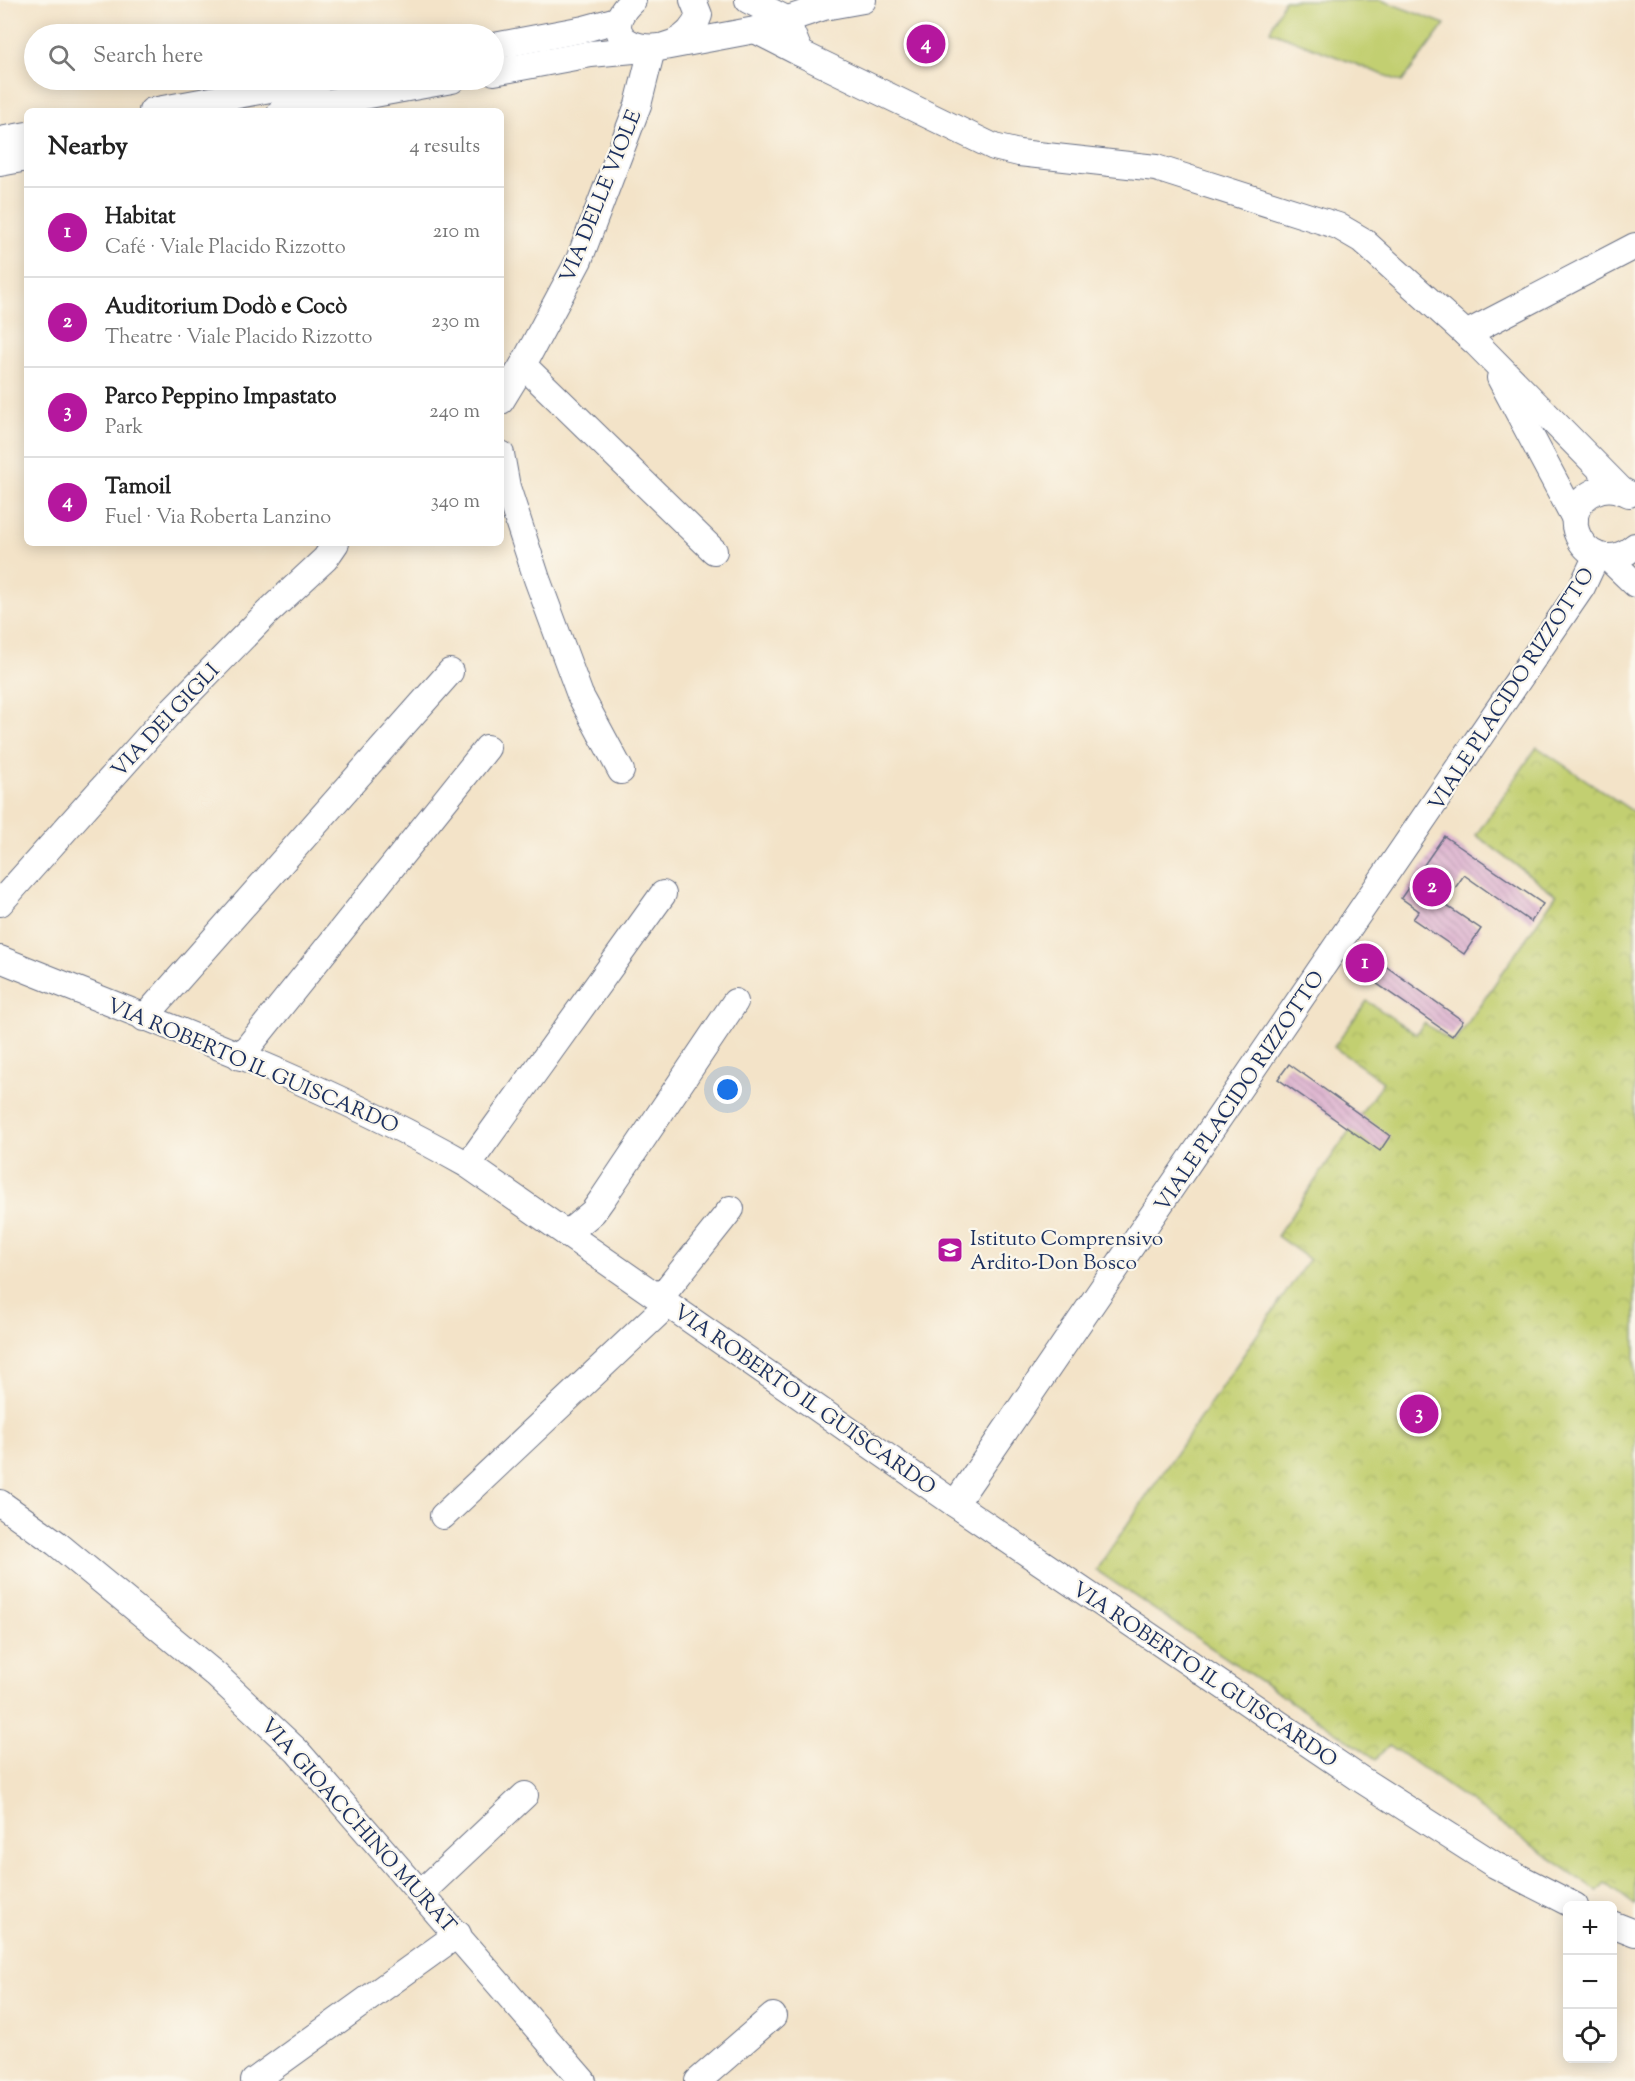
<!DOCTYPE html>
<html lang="en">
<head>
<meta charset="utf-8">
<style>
  :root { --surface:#fff; --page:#f6f6f6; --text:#222; --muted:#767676; --line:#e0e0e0; --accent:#b5179e }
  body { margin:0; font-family:"Sorts Mill Goudy",serif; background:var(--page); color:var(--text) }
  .controls { position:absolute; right:18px; bottom:18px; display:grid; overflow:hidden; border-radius:9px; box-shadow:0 3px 15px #0003 }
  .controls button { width:54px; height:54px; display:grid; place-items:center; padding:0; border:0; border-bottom:2px solid var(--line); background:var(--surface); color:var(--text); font:30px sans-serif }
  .you { position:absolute; left:728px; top:1090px; width:21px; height:21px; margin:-15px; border:4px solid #fff; border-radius:50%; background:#1a73e8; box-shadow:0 0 0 9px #1a73e833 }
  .badge { display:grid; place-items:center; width:39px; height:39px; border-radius:50%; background:var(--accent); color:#fff; font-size:20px; font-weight:700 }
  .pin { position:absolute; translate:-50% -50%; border:3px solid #fff; box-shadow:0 2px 6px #0006 }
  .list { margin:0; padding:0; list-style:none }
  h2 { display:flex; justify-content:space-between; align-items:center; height:78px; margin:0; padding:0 24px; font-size:26px }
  h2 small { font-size:20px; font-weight:400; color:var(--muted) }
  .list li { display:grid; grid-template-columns:39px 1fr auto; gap:18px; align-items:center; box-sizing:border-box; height:90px; padding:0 24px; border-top:2px solid var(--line) }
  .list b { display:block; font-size:22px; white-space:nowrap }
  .list p { margin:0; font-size:20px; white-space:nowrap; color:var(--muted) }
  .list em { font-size:20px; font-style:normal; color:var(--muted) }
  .icon { flex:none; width:33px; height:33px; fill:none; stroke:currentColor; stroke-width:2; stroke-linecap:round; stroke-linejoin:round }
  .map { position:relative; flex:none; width:1635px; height:2081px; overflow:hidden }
  .search { position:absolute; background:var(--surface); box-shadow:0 3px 15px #0003; left:24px; top:24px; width:480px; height:66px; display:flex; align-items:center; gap:15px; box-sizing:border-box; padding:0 21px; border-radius:33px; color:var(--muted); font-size:22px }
  .panel { position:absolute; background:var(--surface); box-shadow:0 3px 15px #0003; left:24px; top:108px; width:480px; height:438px; border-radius:9px }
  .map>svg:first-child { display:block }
  .park { fill:url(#park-crowns); stroke:#6e7f68; stroke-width:1.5 }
  .garden { fill:#c2cf71; stroke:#6e7f68; stroke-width:1.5 }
  .building { fill:url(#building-back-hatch) }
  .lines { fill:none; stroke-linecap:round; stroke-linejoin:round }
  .minor-casing { stroke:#676e83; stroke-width:28 }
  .minor { stroke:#fff; stroke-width:26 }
  .labels { text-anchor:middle; stroke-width:4.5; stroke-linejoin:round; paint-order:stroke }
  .street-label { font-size:21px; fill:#1b2f5e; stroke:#fbf7ec }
  .poi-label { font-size:21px; fill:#1b2f5e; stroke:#fbf7ec; text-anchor:start }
</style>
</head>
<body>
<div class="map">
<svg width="1635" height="2081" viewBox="0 0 1635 2081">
  <defs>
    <pattern id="park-crowns" width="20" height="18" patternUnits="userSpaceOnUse" patternTransform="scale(1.5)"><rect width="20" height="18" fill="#c2cf71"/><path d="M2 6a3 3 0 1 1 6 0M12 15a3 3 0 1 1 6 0" fill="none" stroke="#a6b264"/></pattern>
    <pattern id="building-back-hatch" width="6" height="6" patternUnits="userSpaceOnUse" patternTransform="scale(1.5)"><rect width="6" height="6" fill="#ddb3cf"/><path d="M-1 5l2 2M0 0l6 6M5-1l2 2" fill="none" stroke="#bd9ab4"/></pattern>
  </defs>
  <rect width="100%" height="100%" fill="#fbf7ec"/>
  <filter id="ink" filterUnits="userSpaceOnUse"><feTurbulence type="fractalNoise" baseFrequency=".0167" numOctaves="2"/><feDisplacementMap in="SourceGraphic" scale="12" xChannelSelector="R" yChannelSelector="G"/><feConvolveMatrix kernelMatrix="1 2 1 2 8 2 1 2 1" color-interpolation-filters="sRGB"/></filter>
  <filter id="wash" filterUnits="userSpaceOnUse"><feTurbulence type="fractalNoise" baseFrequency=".008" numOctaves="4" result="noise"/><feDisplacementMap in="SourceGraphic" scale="24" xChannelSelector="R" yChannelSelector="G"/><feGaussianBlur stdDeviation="1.35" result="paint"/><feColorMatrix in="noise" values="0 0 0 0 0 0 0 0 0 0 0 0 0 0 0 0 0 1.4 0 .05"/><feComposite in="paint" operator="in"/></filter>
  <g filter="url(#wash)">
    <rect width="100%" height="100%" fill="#f3e3c8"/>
    <path class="park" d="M1537,747l98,66v1092l-30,-22 -8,8 -208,-146 -13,14 -280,-189 213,-311 -32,-23 106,-154 -49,-35 33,-46 49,33 8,-11 30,20 102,-148 -80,-60z"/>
    <path class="garden" d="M1284,0h97l64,24 -43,58 -132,-51z"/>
    <g id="blocks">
      <g class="building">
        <path d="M1444,836l99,68 -12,18 -67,-47 -20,29 37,25 -17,25 -51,-35 6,-8 -18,-13z"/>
        <path d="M1364,951l99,70 -11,15 -99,-69z"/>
        <path d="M1289,1064l101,72 -10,15 -102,-72z"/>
      </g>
    </g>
  </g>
  <g filter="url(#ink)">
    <use href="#blocks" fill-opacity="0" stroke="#676e83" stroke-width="1.5"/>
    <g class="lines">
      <g class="minor-casing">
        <g id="minor">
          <path d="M633,0c-52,47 47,71 66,15l-6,-15"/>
          <path d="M748,0l38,19 14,34 -45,-23"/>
          <path d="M494,46l90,-17 33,-9"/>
          <path d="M659,48l96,-18 69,-23 39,-7"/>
          <path d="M800,53l194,94 25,6 137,15 182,58 24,14 114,103 146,148"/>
          <path d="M494,72l97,-18 53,-5"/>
          <path d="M152,111l167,-31"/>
          <path d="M281,111l171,-31"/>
          <path d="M0,140l27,-5"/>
          <path d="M0,163l27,-5"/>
          <path d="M1466,334l169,-88"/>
          <path d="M523,365l191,186"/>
          <path d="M1500,378l75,141"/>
          <path d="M501,401l22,-36 56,-105 59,-155 14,-56"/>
          <path d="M501,454l6,33 30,92 43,116 41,76"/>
          <path d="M1629,494c-11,-6 -23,-8 -35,-2 -45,22 -3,92 41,54"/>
          <path d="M1607,557l28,27"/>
          <path d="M0,903l173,-194 94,-96 58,-54 11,-16"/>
          <path d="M0,959c158,64 320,122 468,206l487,339 407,276 133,85 80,41"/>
          <path d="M144,1018l306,-346"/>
          <path d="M240,1057l247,-309"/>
          <path d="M468,1165l195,-271"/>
          <path d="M568,1233l25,-21 10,-14 132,-196"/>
          <path d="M660,1298l71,-89"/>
          <path d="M0,1503l56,40 160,132 81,76 286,330"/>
          <path d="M955,1504l627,-917 15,-32"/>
          <path d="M443,1516l225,-212"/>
          <path d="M422,1892l103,-97"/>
          <path d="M1612,1924l23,9"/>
          <path d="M254,2081l204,-147"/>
          <path d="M698,2081l75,-65"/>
        </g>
      </g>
      <use href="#minor" class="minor"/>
    </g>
  </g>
  <defs>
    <g id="school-square" transform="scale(1.35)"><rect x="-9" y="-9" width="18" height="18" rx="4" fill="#b5179e" stroke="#fbf7ec"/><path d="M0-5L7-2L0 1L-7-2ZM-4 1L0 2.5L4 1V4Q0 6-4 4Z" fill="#fff"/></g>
  </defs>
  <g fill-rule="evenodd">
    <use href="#school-square" x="950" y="1250"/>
  </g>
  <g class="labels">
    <g class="street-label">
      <text transform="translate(600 196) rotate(-68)" y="7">VIA DELLE VIOLE</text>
      <text transform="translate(1511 689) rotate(-57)" y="7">VIALE PLACIDO RIZZOTTO</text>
      <text transform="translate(165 720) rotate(-47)" y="7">VIA DEI GIGLI</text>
      <text transform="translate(253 1065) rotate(23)" y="7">VIA ROBERTO IL GUISCARDO</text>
      <text transform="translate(1239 1091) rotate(-56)" y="7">VIALE PLACIDO RIZZOTTO</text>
      <text transform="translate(805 1399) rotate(35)" y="7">VIA ROBERTO IL GUISCARDO</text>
      <text transform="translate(1205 1674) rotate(34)" y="7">VIA ROBERTO IL GUISCARDO</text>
      <text transform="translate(359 1825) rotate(48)" y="7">VIA GIOACCHINO MURAT</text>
    </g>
    <g class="poi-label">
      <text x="970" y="1245">Istituto Comprensivo<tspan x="970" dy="24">Ardito-Don Bosco</tspan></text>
    </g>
  </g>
</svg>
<div class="controls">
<button>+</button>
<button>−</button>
<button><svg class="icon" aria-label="locate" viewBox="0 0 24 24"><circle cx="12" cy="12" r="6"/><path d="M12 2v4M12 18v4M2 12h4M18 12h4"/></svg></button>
</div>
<div class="you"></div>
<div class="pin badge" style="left:1365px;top:963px">1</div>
<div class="pin badge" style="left:1432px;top:887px">2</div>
<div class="pin badge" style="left:1419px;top:1414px">3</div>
<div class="pin badge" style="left:926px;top:44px">4</div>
<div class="search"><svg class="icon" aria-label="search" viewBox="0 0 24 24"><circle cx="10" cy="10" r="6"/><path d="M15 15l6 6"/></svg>Search here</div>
<section class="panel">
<h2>Nearby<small>4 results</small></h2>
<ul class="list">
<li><span class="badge">1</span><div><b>Habitat</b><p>Café · Viale Placido Rizzotto</p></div><em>210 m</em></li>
<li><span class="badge">2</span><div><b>Auditorium Dodò e Cocò</b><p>Theatre · Viale Placido Rizzotto</p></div><em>230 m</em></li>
<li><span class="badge">3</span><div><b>Parco Peppino Impastato</b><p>Park</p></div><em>240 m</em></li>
<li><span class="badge">4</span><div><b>Tamoil</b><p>Fuel · Via Roberta Lanzino</p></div><em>340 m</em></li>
</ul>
</section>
</div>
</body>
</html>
